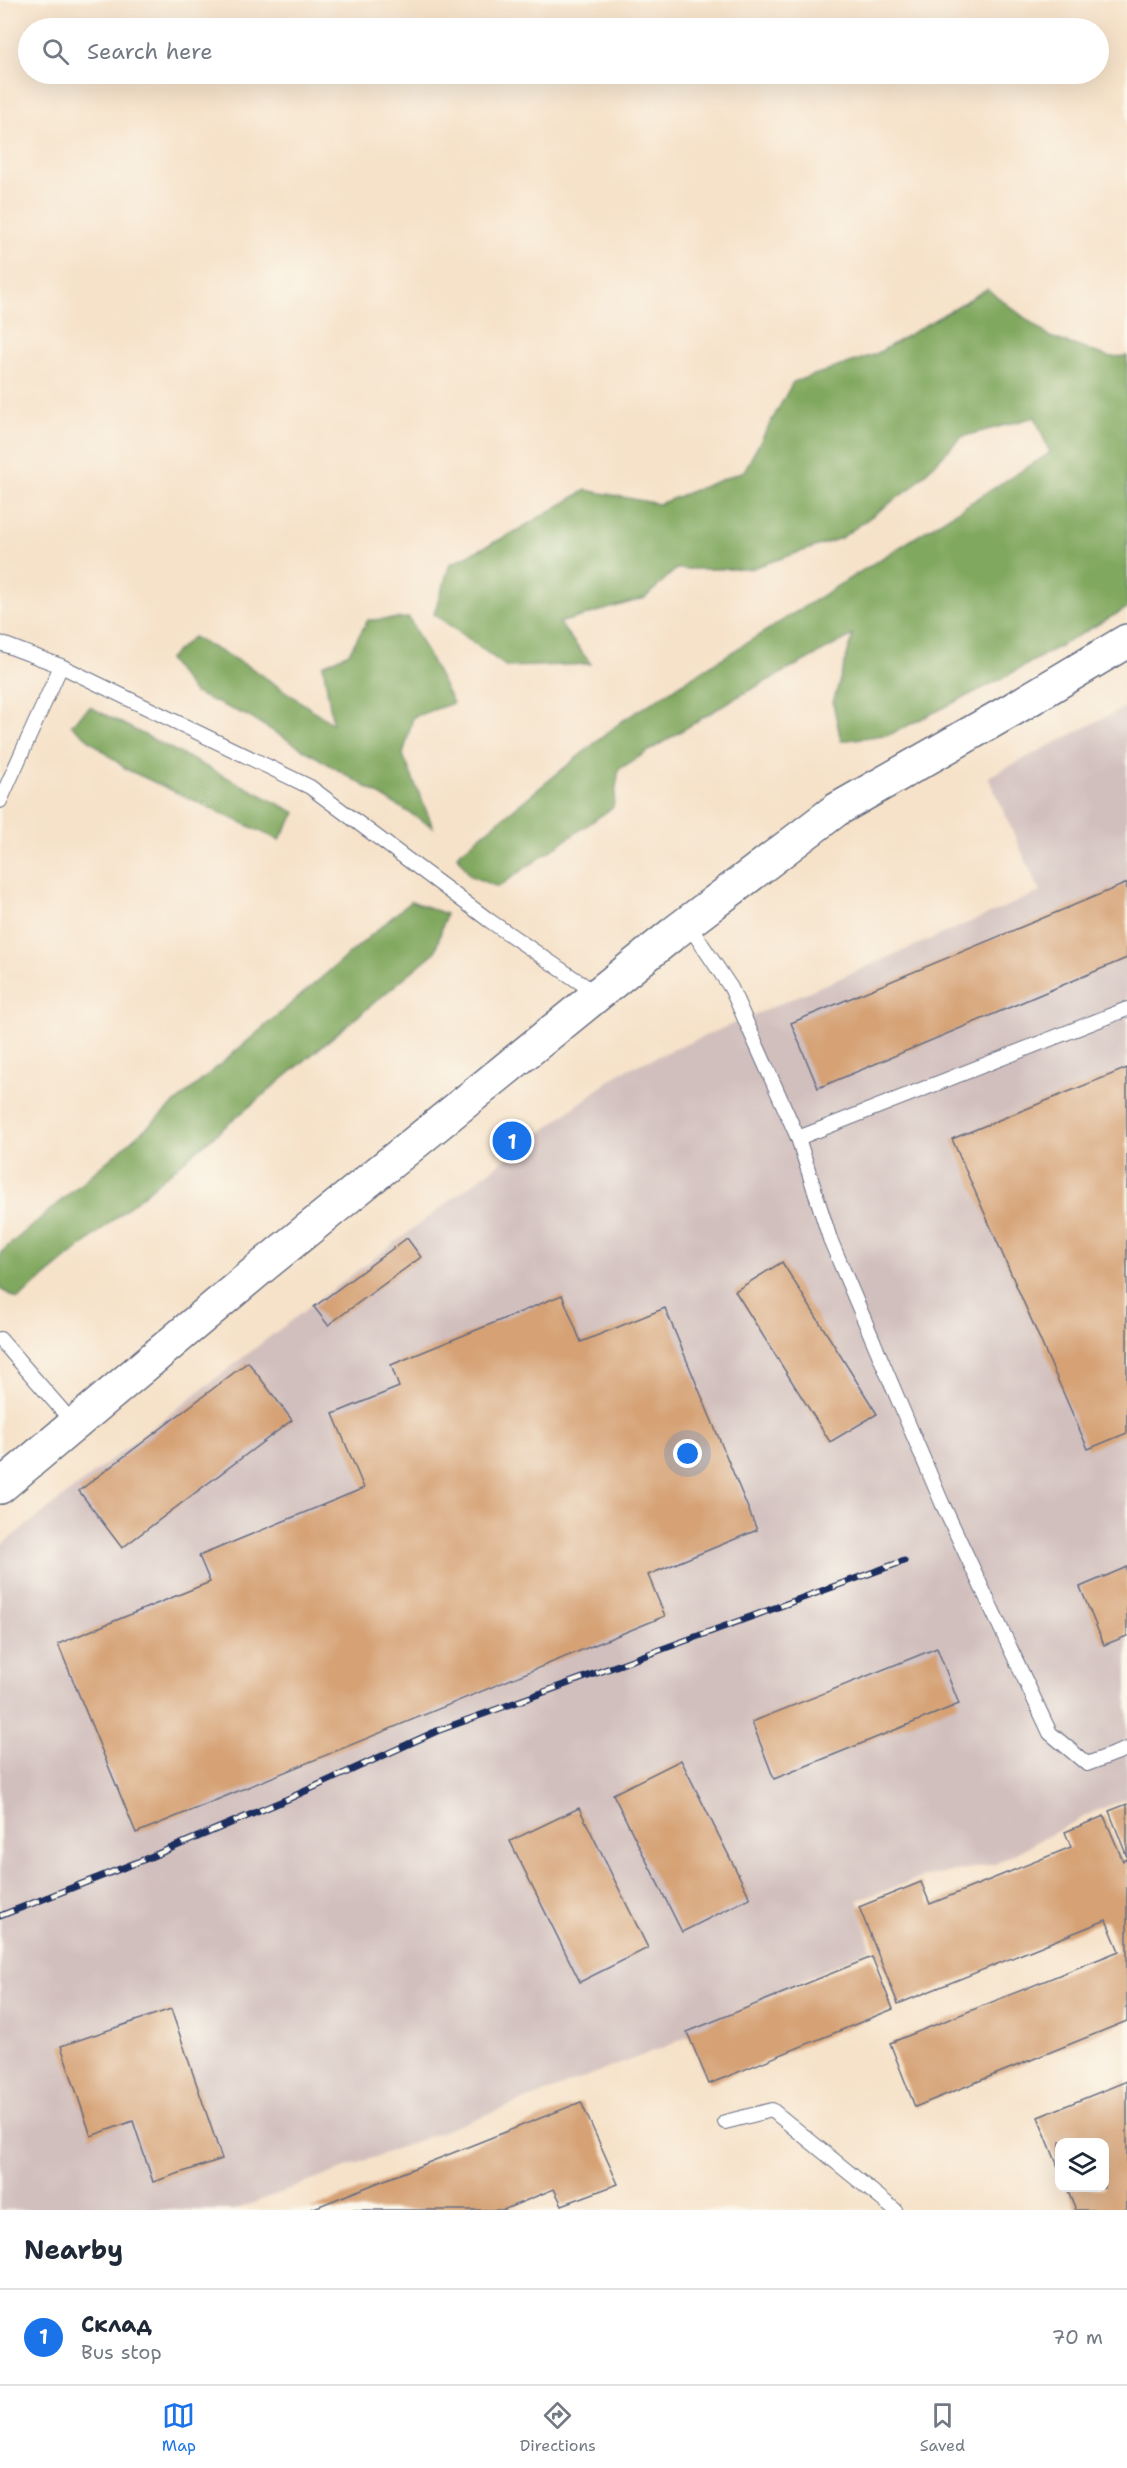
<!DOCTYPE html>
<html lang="en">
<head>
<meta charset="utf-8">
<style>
  :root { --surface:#fff; --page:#f6f6f7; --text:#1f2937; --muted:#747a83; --line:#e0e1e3; --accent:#1a73e8 }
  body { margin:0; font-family:"Shantell Sans",sans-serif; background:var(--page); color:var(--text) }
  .controls { position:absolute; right:18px; bottom:18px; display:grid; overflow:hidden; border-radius:12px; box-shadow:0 6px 24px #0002 }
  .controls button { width:54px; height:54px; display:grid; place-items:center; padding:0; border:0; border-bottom:2px solid var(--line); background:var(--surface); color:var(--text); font:30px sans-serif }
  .you { position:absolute; left:688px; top:1454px; width:21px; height:21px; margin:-15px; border:4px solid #fff; border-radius:50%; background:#1a73e8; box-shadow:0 0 0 9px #1a73e833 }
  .badge { display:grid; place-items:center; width:39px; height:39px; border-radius:50%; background:var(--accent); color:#fff; font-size:20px; font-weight:700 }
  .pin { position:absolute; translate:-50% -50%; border:3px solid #fff; box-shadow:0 2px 6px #0006 }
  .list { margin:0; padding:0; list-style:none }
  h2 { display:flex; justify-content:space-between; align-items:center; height:78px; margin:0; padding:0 24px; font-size:26px }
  h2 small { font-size:20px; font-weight:400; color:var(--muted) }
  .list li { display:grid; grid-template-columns:39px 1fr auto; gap:18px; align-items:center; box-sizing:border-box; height:96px; padding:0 24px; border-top:2px solid var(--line) }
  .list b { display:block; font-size:22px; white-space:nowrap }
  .list p { margin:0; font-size:20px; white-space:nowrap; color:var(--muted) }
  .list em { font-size:20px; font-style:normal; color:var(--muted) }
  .icon { flex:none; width:33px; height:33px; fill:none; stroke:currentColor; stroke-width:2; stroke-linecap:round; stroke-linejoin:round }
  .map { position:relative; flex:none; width:1127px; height:2210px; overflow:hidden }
  .search { position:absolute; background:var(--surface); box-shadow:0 6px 24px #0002; left:18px; right:18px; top:18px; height:66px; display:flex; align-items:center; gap:15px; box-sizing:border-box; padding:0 21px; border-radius:33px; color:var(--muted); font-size:22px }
  .sheet { height:174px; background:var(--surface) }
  nav { display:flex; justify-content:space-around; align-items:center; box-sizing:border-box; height:84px; border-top:2px solid var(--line); background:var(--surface); font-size:16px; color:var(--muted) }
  nav a { display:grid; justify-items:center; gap:3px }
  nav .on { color:var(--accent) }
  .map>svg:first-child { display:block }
  .industrial { fill:#d1bfbd }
  .forest { fill:#81a85e; stroke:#4e6c5e; stroke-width:1.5 }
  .building { fill:#d5a174 }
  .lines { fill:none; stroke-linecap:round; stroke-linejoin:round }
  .service-casing { stroke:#686e83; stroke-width:16 }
  .tertiary-casing { stroke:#686e83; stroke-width:36 }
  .service { stroke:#fff; stroke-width:14 }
  .tertiary { stroke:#fff; stroke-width:33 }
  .rail-casing { stroke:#1b2f5e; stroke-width:7 }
  .rail { stroke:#fbf7ec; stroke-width:4.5; stroke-dasharray:14; stroke-linecap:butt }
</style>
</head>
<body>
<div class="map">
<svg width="1127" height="2210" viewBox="0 0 1127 2210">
  <rect width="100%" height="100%" fill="#fbf7ec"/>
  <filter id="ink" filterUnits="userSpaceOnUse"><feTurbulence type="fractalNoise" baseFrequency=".0167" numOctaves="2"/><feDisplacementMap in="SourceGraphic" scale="12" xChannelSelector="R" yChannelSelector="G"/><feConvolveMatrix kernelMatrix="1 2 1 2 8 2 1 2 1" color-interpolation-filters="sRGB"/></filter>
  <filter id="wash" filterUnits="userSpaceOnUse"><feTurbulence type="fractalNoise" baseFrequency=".008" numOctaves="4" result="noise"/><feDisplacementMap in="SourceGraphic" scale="24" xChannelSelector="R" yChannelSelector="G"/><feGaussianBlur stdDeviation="1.35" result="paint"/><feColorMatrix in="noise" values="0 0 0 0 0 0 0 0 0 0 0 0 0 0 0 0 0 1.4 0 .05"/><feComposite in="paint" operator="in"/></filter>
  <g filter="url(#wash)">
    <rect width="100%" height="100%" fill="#f6e2c9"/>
    <path class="industrial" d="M1127,706v1092l-36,15 -96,51 -71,13 -66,23 13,48 -201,97 -435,165h-235v-664l272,-211 349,-263 419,-180 -52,-115z"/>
    <g class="forest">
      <path d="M987,289l63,48 59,20 18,-1v252l-126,71 -110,55 -50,7 -8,-38 20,-68 -118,63 -116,71 -6,38 -115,80 -28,-11 -13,-21 165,-134 428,-268 -15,-36 -74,20 -50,51 -70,50 -91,31h-74l-31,29 -86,25 32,41 -84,3 -73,-53 16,-50 61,-30 75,-44 73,14 85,-33 49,-89 83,-28z"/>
      <path d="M409,618l44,85 -40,14 -10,38 30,72 -185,-111 -54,-23 -26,-34 25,-22 58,31 82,56 -10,-59 26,-12 19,-33z"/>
      <path d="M90,707l206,106 -17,27 -153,-71 -55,-44z"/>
      <path d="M411,901l35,13 -11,38 -417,347 -18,-10v-36z"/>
    </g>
    <g id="blocks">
      <g class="building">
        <path d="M1127,883v75l-309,130 -27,-65z"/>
        <path d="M1127,1068v365l-39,16 -136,-310z"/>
        <path d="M407,1238l14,19 -93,68 -14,-18z"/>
        <path d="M782,1262l95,152 -47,28 -95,-151z"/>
        <path d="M562,1295l19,47 84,-34 92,222 -109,45 17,41 -529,217 -78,-189 152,-62 -11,-26 165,-68 -31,-74 66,-27 -8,-22z"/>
        <path d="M248,1362l44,58 -170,128 -43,-57z"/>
        <path d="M1127,1567v69l-23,9 -24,-58z"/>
        <path d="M937,1648l22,56 -185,75 -22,-57z"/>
        <path d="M681,1760l69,138 -68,34 -69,-138z"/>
        <path d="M1127,1804v53l-18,-46z"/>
        <path d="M579,1808l69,140 -68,34 -70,-141z"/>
        <path d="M1104,1816l19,45 4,-2v162l-212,86 -25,-64 229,-92 -13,-31 -208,84 -39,-97 62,-25 9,22 141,-57 -6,-15z"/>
        <path d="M872,1957l21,52 -184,75 -22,-52z"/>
        <path d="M171,2009l51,150 -69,23 -20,-61 -42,15 -30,-90z"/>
        <path d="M1127,2081v129h-51l-9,-22h37v-46h-44l-1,27 -21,-52z"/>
        <path d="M581,2102l37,82 -56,21 -8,-16 -51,21h-194z"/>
      </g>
    </g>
  </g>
  <g filter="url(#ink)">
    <use href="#blocks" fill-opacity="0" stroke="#686e83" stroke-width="1.5"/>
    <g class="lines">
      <g class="service-casing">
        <g id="service">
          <path d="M0,643l61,23"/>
          <path d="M0,801l61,-135 249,121 180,134 107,73"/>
          <path d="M688,924l43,64 67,150 329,-129"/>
          <path d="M798,1138l32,101 112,264 108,230 37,31 40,-15"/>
          <path d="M0,1339l74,85"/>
          <path d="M725,2122l47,-12 123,100"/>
        </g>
      </g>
      <g class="tertiary-casing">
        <path id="tertiary" d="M0,1487l263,-221 334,-271 77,-62 162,-123 179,-102 112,-67"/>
      </g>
      <use href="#service" class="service"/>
      <use href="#tertiary" class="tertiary"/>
      <g class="rail-casing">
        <path id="rail" d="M0,1916l148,-58 142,-60 147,-67 467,-170"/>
      </g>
      <use href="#rail" class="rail"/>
    </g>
  </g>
</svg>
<div class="controls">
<button><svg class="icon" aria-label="layers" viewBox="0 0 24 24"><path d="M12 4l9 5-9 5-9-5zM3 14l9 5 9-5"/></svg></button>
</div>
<div class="you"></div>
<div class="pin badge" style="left:512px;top:1141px">1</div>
<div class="search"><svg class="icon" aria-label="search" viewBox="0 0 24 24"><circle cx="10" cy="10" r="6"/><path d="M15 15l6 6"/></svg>Search here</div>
</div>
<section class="sheet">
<h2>Nearby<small></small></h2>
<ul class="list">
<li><span class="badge">1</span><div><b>Склад</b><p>Bus stop</p></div><em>70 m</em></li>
</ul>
</section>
<nav>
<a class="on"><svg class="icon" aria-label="map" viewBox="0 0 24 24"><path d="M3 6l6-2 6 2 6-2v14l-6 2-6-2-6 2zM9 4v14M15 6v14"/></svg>Map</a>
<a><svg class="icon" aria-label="directions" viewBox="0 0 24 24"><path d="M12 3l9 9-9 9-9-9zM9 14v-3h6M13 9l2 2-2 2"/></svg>Directions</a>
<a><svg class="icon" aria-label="saved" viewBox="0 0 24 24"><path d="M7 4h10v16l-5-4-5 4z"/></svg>Saved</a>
</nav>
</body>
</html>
